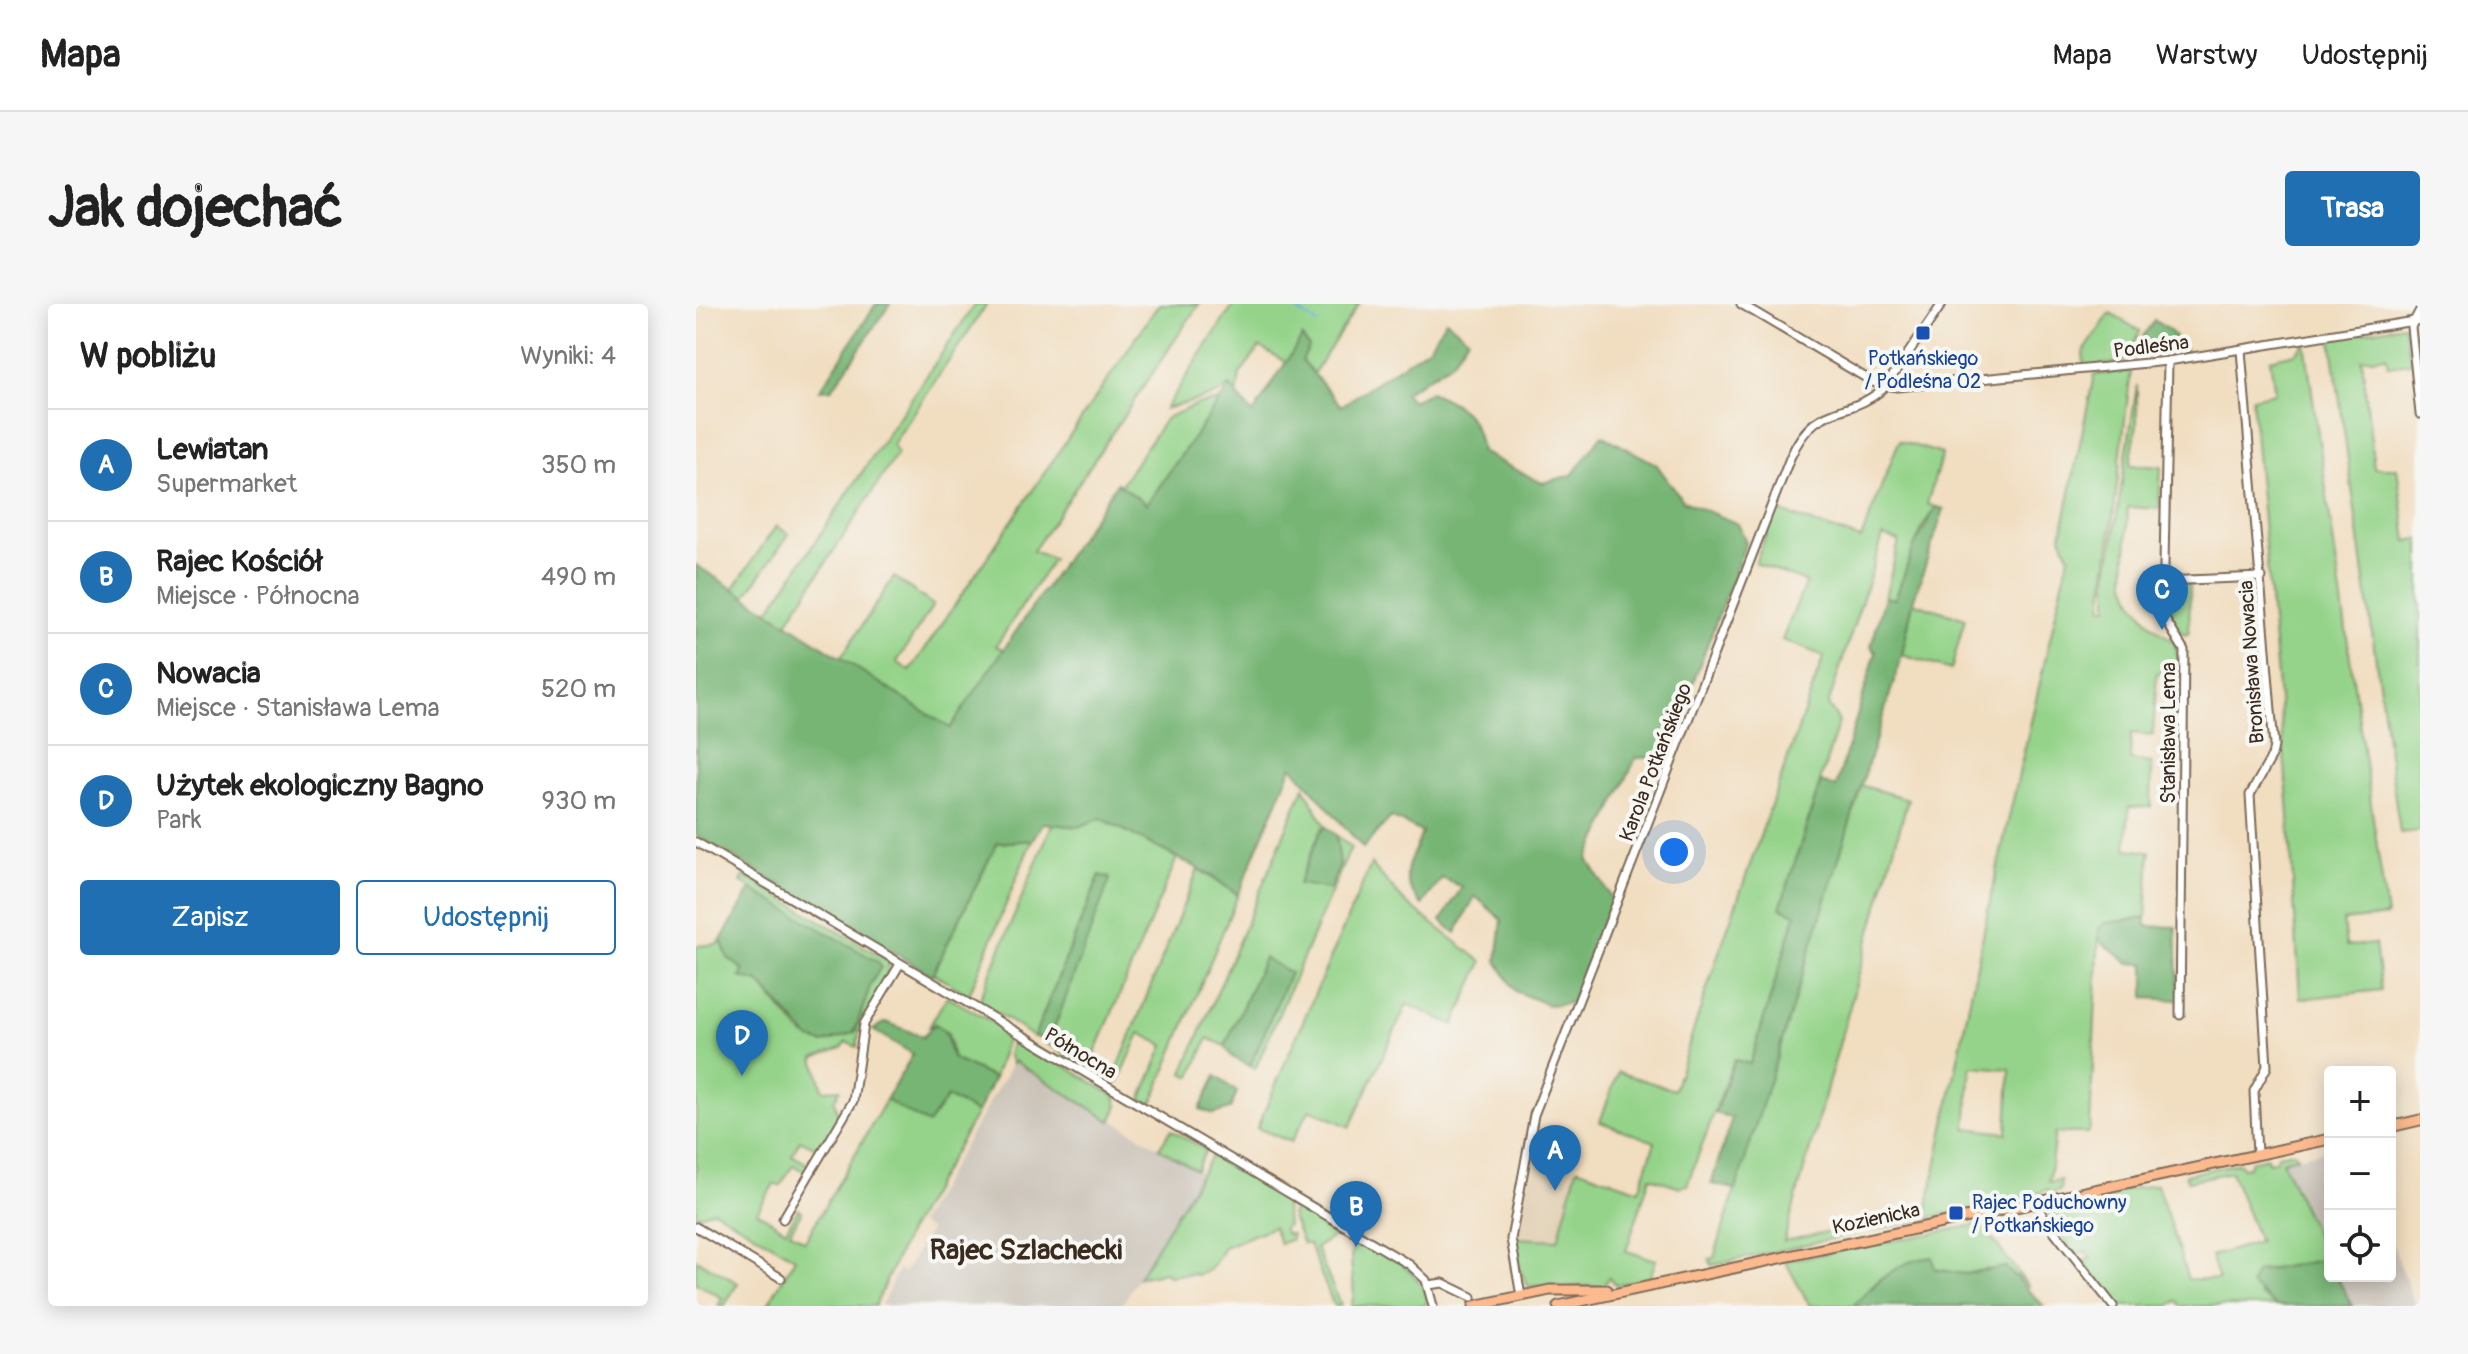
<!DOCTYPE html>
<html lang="pl">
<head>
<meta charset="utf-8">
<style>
  :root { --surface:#fff; --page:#f6f6f6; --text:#222; --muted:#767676; --line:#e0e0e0; --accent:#1f6fb2 }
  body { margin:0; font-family:Pangolin,sans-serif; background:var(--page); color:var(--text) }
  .controls { position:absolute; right:24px; bottom:24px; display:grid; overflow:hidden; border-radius:8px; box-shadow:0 4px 20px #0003 }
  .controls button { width:72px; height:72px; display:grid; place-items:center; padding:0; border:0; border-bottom:2px solid var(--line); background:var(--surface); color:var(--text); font:40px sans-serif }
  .you { position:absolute; left:978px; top:548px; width:28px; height:28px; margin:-20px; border:6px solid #fff; border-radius:50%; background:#1a73e8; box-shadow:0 0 0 12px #1a73e833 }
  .badge { display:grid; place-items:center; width:52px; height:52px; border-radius:50%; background:var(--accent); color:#fff; font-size:26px; font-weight:700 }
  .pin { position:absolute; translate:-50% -66px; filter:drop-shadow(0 2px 4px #0008) }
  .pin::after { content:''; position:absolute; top:42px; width:28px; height:24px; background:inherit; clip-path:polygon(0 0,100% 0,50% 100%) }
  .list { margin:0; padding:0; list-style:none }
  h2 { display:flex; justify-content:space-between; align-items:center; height:104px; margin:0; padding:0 32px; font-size:34px }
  h2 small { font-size:26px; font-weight:400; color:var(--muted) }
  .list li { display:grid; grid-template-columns:52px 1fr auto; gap:24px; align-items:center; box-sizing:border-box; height:112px; padding:0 32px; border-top:2px solid var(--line) }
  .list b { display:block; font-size:30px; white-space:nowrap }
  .list p { margin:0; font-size:26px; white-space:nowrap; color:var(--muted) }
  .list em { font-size:26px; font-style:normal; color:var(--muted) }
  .actions { display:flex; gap:16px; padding:24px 32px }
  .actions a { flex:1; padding:18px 0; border:2px solid var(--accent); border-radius:8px; text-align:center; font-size:28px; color:var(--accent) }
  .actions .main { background:var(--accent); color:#fff }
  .icon { flex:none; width:44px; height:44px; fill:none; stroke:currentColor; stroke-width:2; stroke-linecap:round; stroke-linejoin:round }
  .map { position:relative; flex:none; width:1724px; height:1002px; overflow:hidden; border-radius:8px }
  header { display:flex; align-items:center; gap:48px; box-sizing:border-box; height:112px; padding:0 40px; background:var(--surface); border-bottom:2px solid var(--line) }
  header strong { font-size:38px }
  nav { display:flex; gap:44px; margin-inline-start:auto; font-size:28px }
  .intro { display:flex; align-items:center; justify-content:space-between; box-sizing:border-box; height:192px; padding:0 48px }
  h1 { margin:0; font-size:56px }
  .button { padding:20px 36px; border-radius:8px; background:var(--accent); color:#fff; font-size:28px; font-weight:700 }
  main { display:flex; gap:48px; padding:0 48px }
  aside { flex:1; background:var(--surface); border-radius:8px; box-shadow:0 4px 20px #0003 }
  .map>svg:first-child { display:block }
  .built { fill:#e1ceb1 }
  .industrial { fill:#cbc3b8 }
  .green { fill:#94d389; stroke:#687e54; stroke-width:2; fill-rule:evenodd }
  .forest { fill:#77b575; stroke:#59704a; stroke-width:2 }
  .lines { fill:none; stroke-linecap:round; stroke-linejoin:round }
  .stream { stroke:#68afdf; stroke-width:2 }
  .minor-casing { stroke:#7b6956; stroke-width:11 }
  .major-casing { stroke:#7b6956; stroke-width:13 }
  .minor { stroke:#fff; stroke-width:7 }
  .major { stroke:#fcba8e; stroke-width:9 }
  .transit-dot { fill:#1a4fb4; stroke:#f6f6f2; stroke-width:3 }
  .labels { text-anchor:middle; stroke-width:8; stroke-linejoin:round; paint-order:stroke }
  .street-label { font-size:20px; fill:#3b2a1e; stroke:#f6f6f2 }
  .transit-label { font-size:20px; fill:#164399; stroke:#f6f6f2 }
  .district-label { font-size:28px; font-weight:bold; fill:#3b2a1e; stroke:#f6f6f2 }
</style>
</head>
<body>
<header>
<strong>Mapa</strong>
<nav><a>Mapa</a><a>Warstwy</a><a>Udostępnij</a></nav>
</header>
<div class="intro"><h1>Jak dojechać</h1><a class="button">Trasa</a></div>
<main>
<aside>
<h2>W pobliżu<small>Wyniki: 4</small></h2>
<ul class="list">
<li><span class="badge">A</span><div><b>Lewiatan</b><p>Supermarket</p></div><em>350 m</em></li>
<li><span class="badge">B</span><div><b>Rajec Kościół</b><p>Miejsce · Północna</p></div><em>490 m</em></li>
<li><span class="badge">C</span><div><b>Nowacia</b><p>Miejsce · Stanisława Lema</p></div><em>520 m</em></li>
<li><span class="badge">D</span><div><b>Użytek ekologiczny Bagno</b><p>Park</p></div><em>930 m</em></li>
</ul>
<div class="actions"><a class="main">Zapisz</a><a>Udostępnij</a></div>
</aside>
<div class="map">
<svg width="1724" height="1002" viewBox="0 0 1724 1002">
  <rect width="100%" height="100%" fill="#f6f6f2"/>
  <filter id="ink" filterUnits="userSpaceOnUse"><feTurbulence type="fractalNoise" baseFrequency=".0125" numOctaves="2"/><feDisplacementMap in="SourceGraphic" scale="16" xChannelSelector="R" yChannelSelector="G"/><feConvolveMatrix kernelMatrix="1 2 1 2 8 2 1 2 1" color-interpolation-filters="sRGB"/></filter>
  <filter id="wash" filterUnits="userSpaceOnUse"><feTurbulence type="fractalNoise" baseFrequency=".006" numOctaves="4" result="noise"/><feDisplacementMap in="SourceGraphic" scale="32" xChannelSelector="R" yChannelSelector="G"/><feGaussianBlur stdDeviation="1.8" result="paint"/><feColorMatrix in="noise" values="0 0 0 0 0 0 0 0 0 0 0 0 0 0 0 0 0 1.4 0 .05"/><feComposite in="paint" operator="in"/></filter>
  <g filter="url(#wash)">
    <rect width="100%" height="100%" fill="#f1ddbf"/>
    <path class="built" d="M836,849l45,15 -19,73 -42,-3z"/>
    <g class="industrial">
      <path d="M318,756l187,113 -80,133h-240l17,-36 6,3 26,-43 -11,-7z"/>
      <path d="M1634,846v115l-48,-105z"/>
      <path d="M1694,934l26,68h-67l-14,-30h55z"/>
    </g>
    <g class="green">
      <path d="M279,0h12l-94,140 4,10 -111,170 -18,-12z"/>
      <path d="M463,0h40l-166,247 20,8 -57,87 10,4 -56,79 -110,-70 54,-82 39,28 -36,57 13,9z"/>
      <path d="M538,0h125l-46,70 -11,-14v-22l-16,24 -26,-15 -20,27 -3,21 -8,-9 -13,9 -51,14z"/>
      <path d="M1414,9l30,18 -16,31 -40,5 -1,-14z"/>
      <path d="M1708,21l7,38 -23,3 -2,-10 -24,3 12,109h23l10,73 13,-2v292l-20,2 -69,-495z"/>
      <path d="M1609,39l82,573 -44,5 3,25 29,-2 6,46 -81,9 -12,-199 -36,-402 23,-5 -5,-34 25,-6z"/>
      <path d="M1435,67l-29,236h6v-33l29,-189v39l-7,41 31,2 -2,42 -31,-2 -3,73 8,21 19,25 22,16 9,34 -26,-3 -4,62 -22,-2 -1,27 22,3 -1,44h-22l-3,42 24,3 -4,66 -40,5 -7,6 -9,198 -3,6h-32l-6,49 12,-2 -1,11 -10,2 -3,-4 -12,6 -167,36 1,-7 58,-13 64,-315 78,-340 -8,-20 33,-161zM1275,762l39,3 -3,64 -41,-5z"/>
      <path d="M523,97l-73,104 -26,-19 46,-68 30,-13z"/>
      <path d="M1203,137l43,13 -15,50 9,3 -13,18 -28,75 -10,-3 14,-56 -16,-5 -55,169 11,16 -58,186 15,7 -46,150 -16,-4 -47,125 -7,2 -30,-10 -24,74 30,9 -6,17 -34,8 -7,-8 -5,9h-76l-9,-18 -3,-30 42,2 19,-72 62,22 16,-48 -55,-20 18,-50 56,18 43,-132 107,-302 -42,-16 24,-58 -51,-19 21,-53 85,29z"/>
      <path d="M80,222l13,8 -44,63 -12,-8z"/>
      <path d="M1494,279l-1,50 -5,2 -18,-21v-22l5,-7z"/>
      <path d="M1217,298l52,17 -14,51 -49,-15z"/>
      <path d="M1164,481l48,14 -124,442 75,-15v7l-147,32 -3,-6 5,-1z"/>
      <path d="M608,483l22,40 -4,1 18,37 -4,-30 15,12 -96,222 -5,-3 40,-93 -26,-14 -39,87 -17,-8 -17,39 -8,-4z"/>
      <path d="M405,514l76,40 -89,212 -48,-31 11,-4 4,-9 54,-149 -10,-1 -65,161 -55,-36 73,-177 26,3z"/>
      <path d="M336,536l-63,155 -36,-22 64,-130z"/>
      <path d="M675,560l35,39 76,59 -28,63 -47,-21 -57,123 -40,-18 -19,33 -34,-14z"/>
      <path d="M502,565l40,26 -86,208 -11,-3 23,-55 -24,-12 -22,50 -5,-3z"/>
      <path d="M48,572l145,85c-1,28 -29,47 -32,86l-11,-5 -4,6 -28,10 9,32 17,-1 -6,12 5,16 -19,33 -20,-10 -8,15 19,11 -4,7 -14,-8 -13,21 -6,-2 -17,28 29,18 12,-21 4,2 -12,21 15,9 81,-141 42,24 19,-27 30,16 -69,119 -33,74h-108l28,-48 -81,-48 -18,6v-270l22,-2 3,-4 7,18 31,24 43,52 21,9 33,-12 15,-48 10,-16 -140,-85z"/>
      <path d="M251,692l62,36 -15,46 -41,-19 -5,-26 -13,-9 -6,3z"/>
      <path d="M323,734l96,58 3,10 -7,15 -97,-60 -2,3 -4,-10 4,-13z"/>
      <path d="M475,826l35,20 -10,20 -37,-22z"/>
      <path d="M1598,848l3,5 -15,4 45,98 -71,13 4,23 16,11h-95l-4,-5 -8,5h-52l-34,-45 8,-3 -5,-7 -10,3 -33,-44 1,-5 113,-21 31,95 31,1 -8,-24 48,-14 -28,-70 -43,9 -3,-6 54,-12 3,5 7,-1 2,-6 16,-4 1,5 7,-1 3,-6z"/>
      <path d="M516,851l72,42 3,28 -4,3 3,6h6l-1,5 -11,5 -7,-17 -49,20c-19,39 -24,23 -57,29l-2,-4 -27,6z"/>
      <path d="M599,903l9,1 45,27 -10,-2 -23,15 25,58h-7l-25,-62h-6l-12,-29z"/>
      <path d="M1285,920l48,63 -12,-11 -31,-7 -21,5 -30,-5 -53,8 -29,29h-43l-25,-45z"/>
      <path d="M660,937c29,8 65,30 72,60l-4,5h-73c8,-20 -7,-49 5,-65z"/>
      <path d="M0,955l42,24 -14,23h-6l4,-8 -26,-15z"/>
    </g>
    <g class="forest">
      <path d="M180,0h14l-58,85 -12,1z"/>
      <path d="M750,16l22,18 -17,25 -47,30 8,8 18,-9c33,14 46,23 51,60l61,31 30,-8 30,-40 54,29 27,37 55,23 8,18 -81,215 -29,1 -48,101 24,40 -41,104 -23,2 -33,-14 -18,-30 5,-41 -27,-24 -19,37 -15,-12 21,-34 -20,-9 -20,27c-27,-31 -12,-39 0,-73l-31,-15 -28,31 -71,-82 -54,129 -29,-21 -108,-56 -23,9 -35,-4 -11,17 -35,3 -65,132 -236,-140v-270l254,163 167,-245 30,21 83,-118 23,28 49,-77 7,10 -7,13 39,46 88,-59z"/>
      <path d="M1458,16l17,12 16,19 -59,8z"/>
      <path d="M1240,203l8,2 -31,93 -11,53 -166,534 -25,-5 21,-66 -17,-5 20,-53 15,4 46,-150 -16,-6 41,-126 15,5 40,-135 -5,-5 14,-50 10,2 19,-53z"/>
      <path d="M630,523l10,8 4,30 -10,24 -32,-5 22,-52z"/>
      <path d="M404,571l10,4 -55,147 -7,13 -14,-2z"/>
      <path d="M55,585l127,73 3,5 -10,16 -17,50 -31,10 -13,-4 -51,-57 -19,-5 4,-7 -16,-12 -7,-18z"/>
      <path d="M1450,614v8l30,1 3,73 -34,-2v-34l-16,-1 -30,-23v-11l7,-6z"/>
      <path d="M568,654l26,15 -40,93 -18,-9 -7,-11z"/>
      <path d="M190,718l37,15 12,-13c18,9 10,21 18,35l41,19 -17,35 -30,-16 -19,27 -42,-24 27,-46 -40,-24z"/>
      <path d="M520,772l21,16 -7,17 -17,5 -13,-5z"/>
      <path d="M1236,953l3,12 30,5 40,-7 39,39h-191c24,-24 44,-46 79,-49z"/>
      <path d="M1631,955l3,17h6l17,30h-77l-25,-21 5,-13z"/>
    </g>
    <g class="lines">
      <path class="stream" d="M591,0l31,20"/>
    </g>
  </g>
  <g filter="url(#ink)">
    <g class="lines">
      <g class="minor-casing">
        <g id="minor">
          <path d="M1045,0l132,78 24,5 271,-26 252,-41"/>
          <path d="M1724,6l-9,17 9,87"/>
          <path d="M1545,46l33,396 -2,10 -22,39 17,272 -13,24 3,64"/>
          <path d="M1472,57l-5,255 21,34 -4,365"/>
          <path d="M1467,277l99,-4"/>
          <path d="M0,538l714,423 16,15 7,26"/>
          <path d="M1341,899l6,14 70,89"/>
          <path d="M87,915l70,-118 11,-77 36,-60"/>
          <path d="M0,923l85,51"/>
          <path d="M732,981l15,-2 29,14"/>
          <path d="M825,992l-10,-57 23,-124 256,-657c26,-60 58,-37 95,-71l57,-83"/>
        </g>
      </g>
      <g class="major-casing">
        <g id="major">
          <path d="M1694,823l30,-7"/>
          <path d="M778,1002l76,-16h57"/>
          <path d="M862,1002l772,-167"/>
        </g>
      </g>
      <use href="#minor" class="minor"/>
      <use href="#major" class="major"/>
    </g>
  </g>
  <g class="transit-dot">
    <rect x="1219" y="21" width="16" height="16" rx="4"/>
    <rect x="1252" y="901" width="16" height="16" rx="4"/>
  </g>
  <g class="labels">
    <g class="street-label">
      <text transform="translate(1455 42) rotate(-7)" y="7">Podleśna</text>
      <text transform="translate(1555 358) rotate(-94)" y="7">Bronisława Nowacia</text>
      <text transform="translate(1472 429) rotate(-90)" y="7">Stanisława Lema</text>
      <text transform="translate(959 458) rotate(-69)" y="7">Karola Potkańskiego</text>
      <text transform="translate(385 749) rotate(31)" y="7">Północna</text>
      <text transform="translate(1180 914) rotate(-12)" y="7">Kozienicka</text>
    </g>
    <g class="transit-label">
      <text x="1227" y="61">Potkańskiego<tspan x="1227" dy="23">/ Podleśna 02</tspan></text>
      <text x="1276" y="905" text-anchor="start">Rajec Poduchowny<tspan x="1276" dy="23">/ Potkańskiego</tspan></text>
    </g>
    <g class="district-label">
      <text x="330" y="955">Rajec Szlachecki</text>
    </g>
  </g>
</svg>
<div class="controls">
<button>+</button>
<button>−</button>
<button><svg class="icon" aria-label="locate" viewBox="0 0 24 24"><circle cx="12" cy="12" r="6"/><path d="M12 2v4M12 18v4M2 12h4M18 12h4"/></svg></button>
</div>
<div class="you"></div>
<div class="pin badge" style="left:859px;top:887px">A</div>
<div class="pin badge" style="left:660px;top:943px">B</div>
<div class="pin badge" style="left:1466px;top:326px">C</div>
<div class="pin badge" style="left:46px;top:772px">D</div>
</div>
</main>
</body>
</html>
